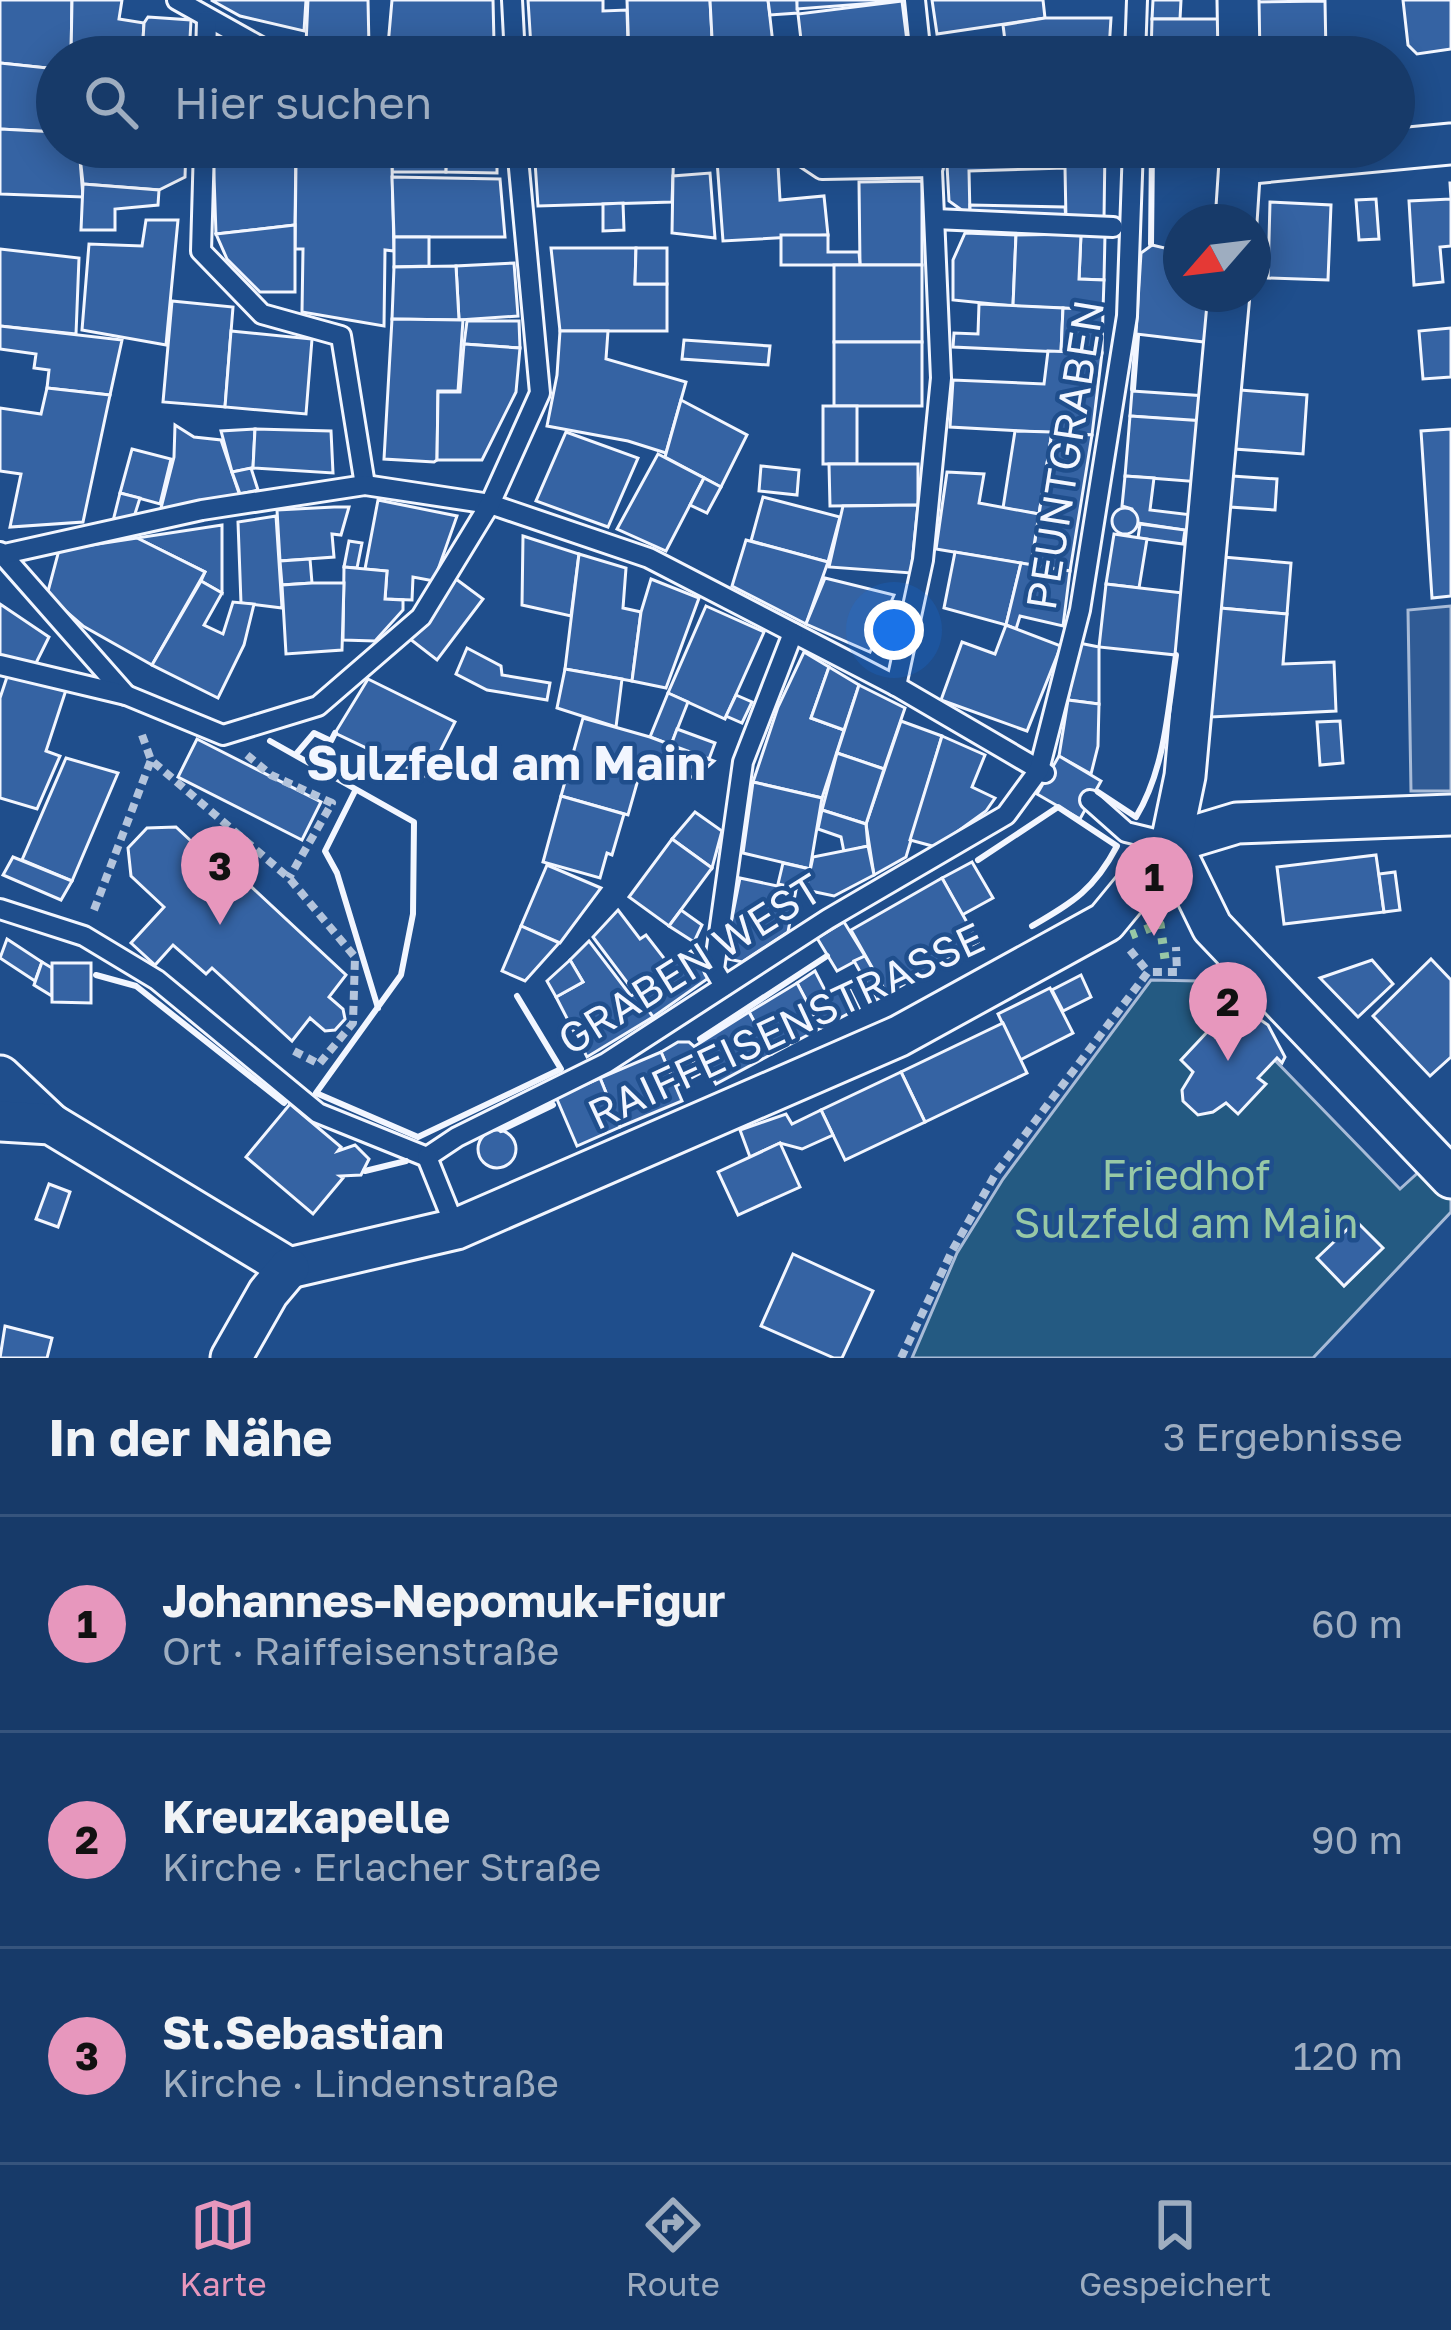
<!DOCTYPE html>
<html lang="de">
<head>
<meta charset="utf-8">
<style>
  :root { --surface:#173a69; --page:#244571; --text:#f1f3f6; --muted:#9eadc0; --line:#36547d; --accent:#e797bd }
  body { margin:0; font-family:"Golos Text",sans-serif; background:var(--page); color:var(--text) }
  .compass { position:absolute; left:1163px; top:204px; width:108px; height:108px; border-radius:50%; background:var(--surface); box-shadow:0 6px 30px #0003; rotate:242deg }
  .you { position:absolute; left:894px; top:630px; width:42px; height:42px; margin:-30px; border:9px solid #fff; border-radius:50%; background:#1a73e8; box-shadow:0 0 0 18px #1a73e833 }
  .badge { display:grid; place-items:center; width:78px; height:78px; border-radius:50%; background:var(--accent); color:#111; font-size:39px; font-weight:700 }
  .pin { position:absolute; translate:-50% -99px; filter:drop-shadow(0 3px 6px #0008) }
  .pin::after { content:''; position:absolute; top:63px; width:42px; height:36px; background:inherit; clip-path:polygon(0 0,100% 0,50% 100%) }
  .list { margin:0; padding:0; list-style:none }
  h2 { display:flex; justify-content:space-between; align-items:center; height:156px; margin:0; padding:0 48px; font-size:51px }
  h2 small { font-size:39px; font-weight:400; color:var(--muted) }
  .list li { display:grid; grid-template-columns:78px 1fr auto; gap:36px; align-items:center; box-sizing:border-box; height:216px; padding:0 48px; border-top:3px solid var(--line) }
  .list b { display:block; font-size:45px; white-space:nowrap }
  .list p { margin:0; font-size:39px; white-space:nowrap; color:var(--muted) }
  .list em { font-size:39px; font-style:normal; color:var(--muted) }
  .icon { flex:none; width:66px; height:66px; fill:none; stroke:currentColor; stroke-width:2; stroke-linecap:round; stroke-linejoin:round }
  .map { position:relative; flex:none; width:1451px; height:1358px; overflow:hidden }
  .search { position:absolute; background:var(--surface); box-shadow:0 6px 30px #0003; left:36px; right:36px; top:36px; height:132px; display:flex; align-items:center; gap:30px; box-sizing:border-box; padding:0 42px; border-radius:66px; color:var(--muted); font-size:45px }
  .sheet { height:804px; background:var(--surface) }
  nav { display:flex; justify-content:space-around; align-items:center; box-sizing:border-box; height:168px; border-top:3px solid var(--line); background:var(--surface); font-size:33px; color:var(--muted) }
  nav a { display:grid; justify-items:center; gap:6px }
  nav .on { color:var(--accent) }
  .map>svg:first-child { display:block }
  .green { fill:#245a82; stroke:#a8bbd7; stroke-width:3 }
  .parking { fill:#305b95; stroke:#a8bbd7; stroke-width:3 }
  .building { fill:#3563a3; stroke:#f2f6ff; stroke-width:3 }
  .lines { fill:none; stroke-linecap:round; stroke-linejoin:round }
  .lane-casing { stroke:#f2f6ff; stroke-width:24 }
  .street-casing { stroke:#f2f6ff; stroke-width:45 }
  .path { stroke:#b3c4dc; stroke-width:8; stroke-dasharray:9 6; stroke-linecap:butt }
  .lane { stroke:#1f4e8c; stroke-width:18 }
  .street { stroke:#1f4e8c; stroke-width:39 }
  .hedge { stroke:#97c8a6; stroke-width:9; stroke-dasharray:6 9; stroke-linecap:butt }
  .wall { stroke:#f2f6ff; stroke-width:6 }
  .labels { text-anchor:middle; stroke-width:9; stroke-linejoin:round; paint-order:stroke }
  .street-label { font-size:42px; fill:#f2f6ff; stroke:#1f4e8c }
  .park-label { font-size:42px; fill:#97c8a6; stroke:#1f4e8c }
  .quarter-label { font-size:48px; font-weight:bold; fill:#f2f6ff; stroke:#1f4e8c }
</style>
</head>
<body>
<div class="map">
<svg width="1451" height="1358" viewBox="0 0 1451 1358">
  <rect width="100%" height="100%" fill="#1f4e8c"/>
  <path class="green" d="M1151,980l47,1 202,208 22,-20 29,30v13l-138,146h-401l45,-105 46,-74z"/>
  <path class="parking" d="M1451,606v185h-40l-3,-181z"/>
  <g class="building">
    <path d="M0,0h72l-1,57h-14v12l-57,-6z"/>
    <path d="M72,0h50l-3,19 25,4 -2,34h-71z"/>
    <path d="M211,0h95l-2,31 -64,-15z"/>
    <path d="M308,0h60l1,48 -63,-4z"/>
    <path d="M392,0h101l1,43 -17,-1v15h-90z"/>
    <path d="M528,0h75v11l24,-1 1,34 -97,3z"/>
    <path d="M627,0h83l3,54 -84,3z"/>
    <path d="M710,0h58l5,44 29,-1 1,14h-90z"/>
    <path d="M768,0h29l1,13 -28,2z"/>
    <path d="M797,0h105v1l-105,8z"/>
    <path d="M932,0h111l2,18 -108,16z"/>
    <path d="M1153,0h28l-1,19h-28z"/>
    <path d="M1403,0h48v49l-34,5 -9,-9z"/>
    <path d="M902,1l7,56h-106l-5,-43z"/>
    <path d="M1325,1l1,54 -71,1 -1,-54z"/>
    <path d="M148,17l43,3 -2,37h-47l2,-34z"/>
    <path d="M1045,18h66l-2,32 -58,-4 2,11h-46l-4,-32z"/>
    <path d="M1152,19h68v38h-69z"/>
    <path d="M0,63l57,6v31h-6v32l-51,-3z"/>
    <path d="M0,129l57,3v15h22l4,50 -83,-3z"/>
    <path d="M79,147h107l-1,30 -26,13 -76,-6z"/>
    <path d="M213,147h83l-1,78 -79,9z"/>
    <path d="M296,147h47l-3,18 -44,-1z"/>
    <path d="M392,147h55l-1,25h-54z"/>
    <path d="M447,147h50v26l-51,-1z"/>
    <path d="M534,147h140l-2,55 -134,4z"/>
    <path d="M716,147h61l3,53 44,-4 4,39 -105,6z"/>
    <path d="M815,147h101l-100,7z"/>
    <path d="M946,147h159l-1,72 -38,1 -1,-52 -96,3 1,45 -21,-15z"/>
    <path d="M296,164l96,2 2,85 -9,-1 -1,76 -82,-14 1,-63h-8z"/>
    <path d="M710,173l5,65 -43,-5 1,-57z"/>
    <path d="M392,177l108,2 5,58h-111z"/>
    <path d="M922,181v84h-62l-1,-83z"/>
    <path d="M1450,183h1v63l-11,1 3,35 -29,3 -5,-84 42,-2z"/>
    <path d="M83,184l76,6 -1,15 -43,4v21h-34z"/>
    <path d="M1376,199l3,40 -20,1 -3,-40z"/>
    <path d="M1270,202l61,3 -3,75 -60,-2z"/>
    <path d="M623,203l1,27 -21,1v-27z"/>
    <path d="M970,205l95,2 1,13 -96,-4z"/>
    <path d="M146,220h32l-12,125 -84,-15 7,-86 53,2z"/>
    <path d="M295,225v67h-35l-33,-33 -11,-25z"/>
    <path d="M965,233l51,2 -3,71 -60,-6v-40z"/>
    <path d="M1081,234h24l-1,46 -25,-1z"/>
    <path d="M1081,234l-2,45 25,1 -1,30 -90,-4 3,-71z"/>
    <path d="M781,235h47v17h31l1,13h-79z"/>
    <path d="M394,237h35v29l-35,1z"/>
    <path d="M1152,245l17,4 4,5 3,12 -6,13 11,1v14h29l-6,48 -68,-8 5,-81z"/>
    <path d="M551,248h85l-1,36h32v47h-107z"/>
    <path d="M636,248h31v36h-32z"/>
    <path d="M0,249l79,9 -3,76 -76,-8z"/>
    <path d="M514,263l4,53 -59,4 -3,-54z"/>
    <rect x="834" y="265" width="88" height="77"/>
    <path d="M456,266l3,54 -67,-1 2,-52z"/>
    <path d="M172,301l61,6 -8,100 -62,-5z"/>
    <path d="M979,304l84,4 -2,44 -108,-5 1,-14 24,1z"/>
    <path d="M1063,308l40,2 -1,43 -41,-1z"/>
    <path d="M392,319l71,1 -5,71h-20l-1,69 -3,2 -50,-3z"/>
    <path d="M467,321h52l1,27 -56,-4z"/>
    <path d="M0,326l122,14 -12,55 -63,-7 2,-18 -15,-2 2,-14 -36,-5z"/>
    <path d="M1451,328v49l-28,2 -4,-48z"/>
    <path d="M231,331l81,8 -6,75 -81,-7z"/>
    <path d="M560,331h48l-2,28 80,23 -20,71 -38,-12 -81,-15 10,-51z"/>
    <path d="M684,340l86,6 -2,19 -86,-6z"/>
    <rect x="834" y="342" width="88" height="64"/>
    <path d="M464,344l56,4 -4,44 -34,68h-45l1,-68h22z"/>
    <path d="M1048,351l54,2 -10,82 -142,-8 3,-47 91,4z"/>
    <path d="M47,388l63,7 -27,127 -73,5 11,-53 -21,-3v-63l41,6z"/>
    <path d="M1240,390l67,5 -4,59 -68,-5z"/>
    <path d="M1132,391l74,5 -2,26 -74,-6z"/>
    <path d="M681,400l66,35 -26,52 -56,-30z"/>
    <rect x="823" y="406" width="34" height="58"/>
    <path d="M1130,416l75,5 -5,61 -75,-6z"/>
    <path d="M175,425l19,12 27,3 20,59 -81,13 14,-55z"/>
    <path d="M255,429l-2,39 -21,4 -11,-41z"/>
    <path d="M255,429l76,2 2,42 -80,-5z"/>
    <path d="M1451,429v167l-19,2 -11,-167z"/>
    <path d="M1015,431l37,1 -13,82 -36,-6z"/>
    <path d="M566,432l72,26 -30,69 -72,-26z"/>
    <path d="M1052,432l40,3 -22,136 -39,-6z"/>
    <path d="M132,449l39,10 -11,45 -40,-11z"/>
    <path d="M658,454l46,24 -38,73 -49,-22z"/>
    <path d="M829,464h89v41l-88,1z"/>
    <path d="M761,466l38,4 -2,25 -38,-4z"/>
    <path d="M251,468l7,22 -18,4 -8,-22z"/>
    <path d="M947,472l37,2 -5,29 60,11 -8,51 -95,-16z"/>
    <path d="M1125,476l29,2 -4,32 42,5 -2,16 -52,-8 -6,-14 -10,-3z"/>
    <path d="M1232,476l45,3 -2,31 -45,-3z"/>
    <path d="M704,478l17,9 -14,26 -17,-8z"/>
    <path d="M120,493l20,5 -6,19 -21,4z"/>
    <path d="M763,497l77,20 -12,45 -77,-21z"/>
    <path d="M378,500l79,16 -23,65 -21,-4 -1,23 -27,-1 2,-28 -22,-2z"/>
    <path d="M918,505l-7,68 -82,-6 14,-61z"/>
    <path d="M334,507h15l-8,28 -9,-1 2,23 -54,4 -3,-51z"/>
    <circle cx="1125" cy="521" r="13"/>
    <path d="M276,516l6,92 -41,-5 -3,-81z"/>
    <path d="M1140,524l45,6 -2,14 -45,-6z"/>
    <path d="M222,525v68l-21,-12 4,-9 -68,-34z"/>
    <path d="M1114,534l33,5 -8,49 -33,-4z"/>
    <path d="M523,536l56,18 -8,62 -49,-11z"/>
    <path d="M137,538l68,34 -53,93 -69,-39 -36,-31 12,-45z"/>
    <path d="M746,540l82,22 -22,62 -74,-38z"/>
    <path d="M349,541l13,2 -5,25 -13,-1z"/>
    <path d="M955,552l66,11 -15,62 -62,-17z"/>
    <path d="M579,554l47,14 -3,40 18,4 -9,69 -67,-12z"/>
    <path d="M1223,557l68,6 -4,51 -67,-6z"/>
    <path d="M310,559l2,24 -30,2 -2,-24z"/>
    <path d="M1021,563l49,8 -7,55 -43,-10 -4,13 -10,-4z"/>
    <path d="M344,567l43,4 -2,28 18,1v10l-28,31 -32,-1z"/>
    <path d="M825,578l69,17 -24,57 -64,-28z"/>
    <path d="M456,579l27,20 -46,61 -27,-21z"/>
    <path d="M651,579l48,19 -33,90 -34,-7 9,-69z"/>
    <path d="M201,581l21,12 -18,32 19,9 10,-32 21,2 -10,41 -26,53 -66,-33z"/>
    <path d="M312,583h32l-2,67 -56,4 -4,-69z"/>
    <path d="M1106,584l77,9 -7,62 -77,-8z"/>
    <path d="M0,604l49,33 -14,28 -35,-6z"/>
    <path d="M706,606l58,26 -39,87 -57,-26z"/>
    <path d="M1220,608l67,6 -4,50 51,-2 2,49 -125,6z"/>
    <path d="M1006,625l55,21 -34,85 -86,-31 21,-58 33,12z"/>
    <path d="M1079,643l20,4v57l-31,-4z"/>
    <path d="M467,648l34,18 1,9 48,8 -3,17 -60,-10 -31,-16z"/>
    <path d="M804,652l25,15 -18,51 33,12 -22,68 -69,-16 25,-75z"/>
    <path d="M829,667l30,18 -15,45 -33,-12z"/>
    <path d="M565,669l57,10 -6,48 -59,-19z"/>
    <path d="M9,671l57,19 -20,61 14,5 -23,53 -37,-11v-100z"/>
    <path d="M368,679l87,43 -28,55 -92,-44z"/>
    <path d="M859,685l46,23 -21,61 -47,-16z"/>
    <path d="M668,693l20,9 -17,43 -21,-8z"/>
    <path d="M736,695l16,7 -10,21 -16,-7z"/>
    <path d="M1068,700l31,4 -1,42 -7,28 -32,-18z"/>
    <path d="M583,718l67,19 64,24 -19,17 -52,-16 -15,53 -67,-19z"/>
    <path d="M901,721l41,15 -36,121 -32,18 -8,-51z"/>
    <path d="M1340,721l3,42 -23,2 -3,-43z"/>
    <path d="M677,729l38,14 -6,16 -38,-14z"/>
    <path d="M942,736l43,19 -13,32 23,11 -9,13 -50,36 -26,-7z"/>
    <path d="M197,739l124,63 -19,38 -124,-63z"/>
    <path d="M837,753l47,16 -18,55 -44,-14z"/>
    <path d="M1059,756l42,25 -21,38 -43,-25z"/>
    <path d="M66,758l52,15 -46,108 -50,-21z"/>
    <path d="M753,782l69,16 -12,71 -67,-16z"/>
    <path d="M561,796l63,18 -12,41 -5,-2 -7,25 -57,-16z"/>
    <path d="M822,810l44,14 2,22 -24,6 -3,-15 -23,-8z"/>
    <path d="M695,812l27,19 -10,37 -40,-29z"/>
    <path d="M176,827l30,28 13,-15 32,30 -8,9 103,96 -17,22 14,12 2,10 -10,11 -10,1 -15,-13 -18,23 -80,-73 -6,6 -33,-29 -18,20 -24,-22 33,-36 -33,-31 -3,-28 19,-20z"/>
    <path d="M672,839l40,29 -43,58 -40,-29z"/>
    <path d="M868,846l6,29 -40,21 -28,-6 7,-33z"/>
    <path d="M1376,855l8,57 -100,12 -7,-57z"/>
    <path d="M13,857l59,24 -11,19 -58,-25z"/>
    <path d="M972,862l21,36 -31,17 -20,-37z"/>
    <path d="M783,863l27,6 -4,21 -28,-6z"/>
    <path d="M547,865l54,23 -41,55 -39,-17z"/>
    <path d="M1395,872l5,38 -16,2 -5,-38z"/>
    <path d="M740,878l56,12 -8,42 -46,30 -18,-4z"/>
    <path d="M942,878l36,64 -91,52 -36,-64z"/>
    <path d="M618,910l22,29 6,-4 24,31 21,-15 19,26 -57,40 -60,-80z"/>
    <path d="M681,910l21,15 -8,17 -25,-16z"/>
    <path d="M844,922l21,34 -28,15 -20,-33z"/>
    <path d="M521,926l38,17 -34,38 -23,-10z"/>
    <path d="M7,939l35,23 -7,19 -35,-23z"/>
    <path d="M589,941l42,55 5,-3 17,24 -66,40 -31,-60 27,-15 -13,-22z"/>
    <path d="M865,956l22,38 -11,6 -22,-39z"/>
    <path d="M1431,959l20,21v77l-21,19 -57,-60z"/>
    <path d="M570,960l13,22 -27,15 -9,-16z"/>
    <path d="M1372,960l21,24 -35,33 -38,-39z"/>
    <path d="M42,962l10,6v28l-18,-11z"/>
    <path d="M52,963h39v40l-39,-1z"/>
    <path d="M815,971l13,25 -19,10 -12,-23z"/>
    <path d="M1081,975l10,22 -28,14 -11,-21z"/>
    <path d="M797,983l24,45 -49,26 -23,-42z"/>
    <path d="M848,986l11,22 -38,20 -12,-22z"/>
    <path d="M1050,988l23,45 -53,27 -22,-46z"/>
    <path d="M1233,1009l19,5 16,11 17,32 -3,6 -5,-5 -19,20 8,6 -28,30 -12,-11 -13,9 -15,3 -15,-14 -1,-11 11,-18 -12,-12 28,-30 6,7 19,-19 -5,-5z"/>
    <path d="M749,1012l23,42 -56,30 -21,-38z"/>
    <path d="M1003,1023l24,50 -102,49 -24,-50z"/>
    <path d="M678,1042h11l7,6 -3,17 6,9 -23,12 -15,-34z"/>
    <path d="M661,1052l21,49 -62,26 -20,-49z"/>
    <path d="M901,1072l24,50 -80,38 -24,-50z"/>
    <path d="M600,1078l20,49 -43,19 -21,-49z"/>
    <path d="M290,1104l51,43 -3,4 17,-6 14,14 -8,16 -21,1 3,2 -30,36 -67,-57z"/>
    <path d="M821,1110l12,25 -31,14 -22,-6 -30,14 -10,-27 46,-16 6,10z"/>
    <circle cx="497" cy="1149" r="19"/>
    <path d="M780,1143l20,44 -62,28 -20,-43z"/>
    <path d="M49,1184l21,8 -12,35 -22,-8z"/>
    <path d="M1356,1221l27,27 -39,38 -27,-28z"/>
    <path d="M793,1254l80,37 -31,67h-8l-73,-32z"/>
    <path d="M5,1326l47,12 -5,20h-47z"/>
  </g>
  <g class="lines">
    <g class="lane-casing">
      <g id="lane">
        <path d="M177,0l91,51 41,6"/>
        <path d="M512,0l3,57"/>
        <path d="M915,0l6,57"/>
        <path d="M206,57l1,-37"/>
        <path d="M1135,57l2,-57"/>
        <path d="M204,147l-3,104 61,63 79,22 24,149"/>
        <path d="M789,147l33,22 111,-2"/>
        <path d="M935,219l178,8"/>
        <path d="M0,552l126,143"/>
        <path d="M0,555l202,-45 163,-25 125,19 159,54 247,128 149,87"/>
        <path d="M0,665l126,30 97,40 95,-29 103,-89 69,-113 50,-111 -23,-246"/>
        <path d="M896,686l27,-126 18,-182 -10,-231"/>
        <path d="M1090,800l36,32 45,11"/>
        <path d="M0,909l84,27 73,44 161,133 109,44"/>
        <path d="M724,986l-10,-17 29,-207 50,-129"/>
        <path d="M427,1157l30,-20 149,-74 222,-144 178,-104 33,-45 41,-160 47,-294 6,-169"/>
        <path d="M427,1157l29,72"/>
      </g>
    </g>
    <g class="street-casing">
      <g id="street">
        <path d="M1238,0l1,57"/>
        <path d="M1241,164l210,-20"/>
        <path d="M1236,222l5,-75"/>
        <path d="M1171,843l41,84 239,251"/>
        <path d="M1171,843l66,-20 214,-8"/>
        <path d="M0,1076l51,48"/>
        <path d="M0,1121l51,3 238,144"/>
        <path d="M289,1268l167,-39 443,-193 207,-114 65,-79 14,-67 44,-482"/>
        <path d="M231,1358l37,-65 21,-25"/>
      </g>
    </g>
    <g class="path">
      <path d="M142,735l9,25 138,118 66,79 -2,66 -34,41"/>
      <path d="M247,755l24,20 61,28 -43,75"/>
      <path d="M94,910l57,-150"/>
      <path d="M1130,950l18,22"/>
      <path d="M294,1051l25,13"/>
      <path d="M901,1358l51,-107 44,-78 152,-201h29l-1,-25"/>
    </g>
    <use href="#lane" class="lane"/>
    <use href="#street" class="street"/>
    <path class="hedge" d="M1131,935l29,-11 6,42"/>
    <g class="wall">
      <path d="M1151,244l1,-97"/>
      <path d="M1133,389l4,-53"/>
      <path d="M270,741l144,81 -1,92 -12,61 -85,118 102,44 143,-68 -44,-73"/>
      <path d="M297,753l17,-20 17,8 4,-8"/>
      <path d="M355,791l-30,60 12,22 41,135"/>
      <path d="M1098,792l38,25c29,-48 32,-107 40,-162"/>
      <path d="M978,860l80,-53 59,39c-23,44 -44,56 -85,80"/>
      <path d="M96,975l40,11 148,117"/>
      <path d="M700,1039l127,-83"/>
      <path d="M501,1130l52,-25"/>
      <path d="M365,1171l41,-10"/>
    </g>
  </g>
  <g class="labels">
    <g class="street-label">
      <text transform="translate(1065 455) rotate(-81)" y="15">PEUNTGRABEN</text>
      <text transform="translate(690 964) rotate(-32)" y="15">GRABEN WEST</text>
      <text transform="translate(786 1026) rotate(-25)" y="15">RAIFFEISENSTRASSE</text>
    </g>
    <g class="park-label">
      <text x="1186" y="1190">Friedhof<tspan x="1186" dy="48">Sulzfeld am Main</tspan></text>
    </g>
    <g class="quarter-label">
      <text x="506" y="780">Sulzfeld am Main</text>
    </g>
  </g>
</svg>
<svg class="compass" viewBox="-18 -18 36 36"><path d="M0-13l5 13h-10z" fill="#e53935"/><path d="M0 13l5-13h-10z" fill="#9eadc0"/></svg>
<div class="you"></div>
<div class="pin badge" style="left:1154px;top:936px">1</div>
<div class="pin badge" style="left:1228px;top:1061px">2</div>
<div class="pin badge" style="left:220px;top:925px">3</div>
<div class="search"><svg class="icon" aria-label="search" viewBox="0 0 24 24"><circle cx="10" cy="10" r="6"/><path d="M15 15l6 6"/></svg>Hier suchen</div>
</div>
<section class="sheet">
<h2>In der Nähe<small>3 Ergebnisse</small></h2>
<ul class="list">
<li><span class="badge">1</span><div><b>Johannes-Nepomuk-Figur</b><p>Ort · Raiffeisenstraße</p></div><em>60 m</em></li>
<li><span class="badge">2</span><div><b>Kreuzkapelle</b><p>Kirche · Erlacher Straße</p></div><em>90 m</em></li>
<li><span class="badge">3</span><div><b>St.Sebastian</b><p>Kirche · Lindenstraße</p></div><em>120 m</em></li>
</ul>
</section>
<nav>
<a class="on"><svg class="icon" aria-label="map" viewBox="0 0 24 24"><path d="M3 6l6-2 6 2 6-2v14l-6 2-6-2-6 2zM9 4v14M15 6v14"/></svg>Karte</a>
<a><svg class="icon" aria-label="directions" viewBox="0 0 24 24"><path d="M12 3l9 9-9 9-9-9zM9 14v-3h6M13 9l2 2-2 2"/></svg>Route</a>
<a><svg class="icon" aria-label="saved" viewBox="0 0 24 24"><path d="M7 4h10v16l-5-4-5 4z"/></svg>Gespeichert</a>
</nav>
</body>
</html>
